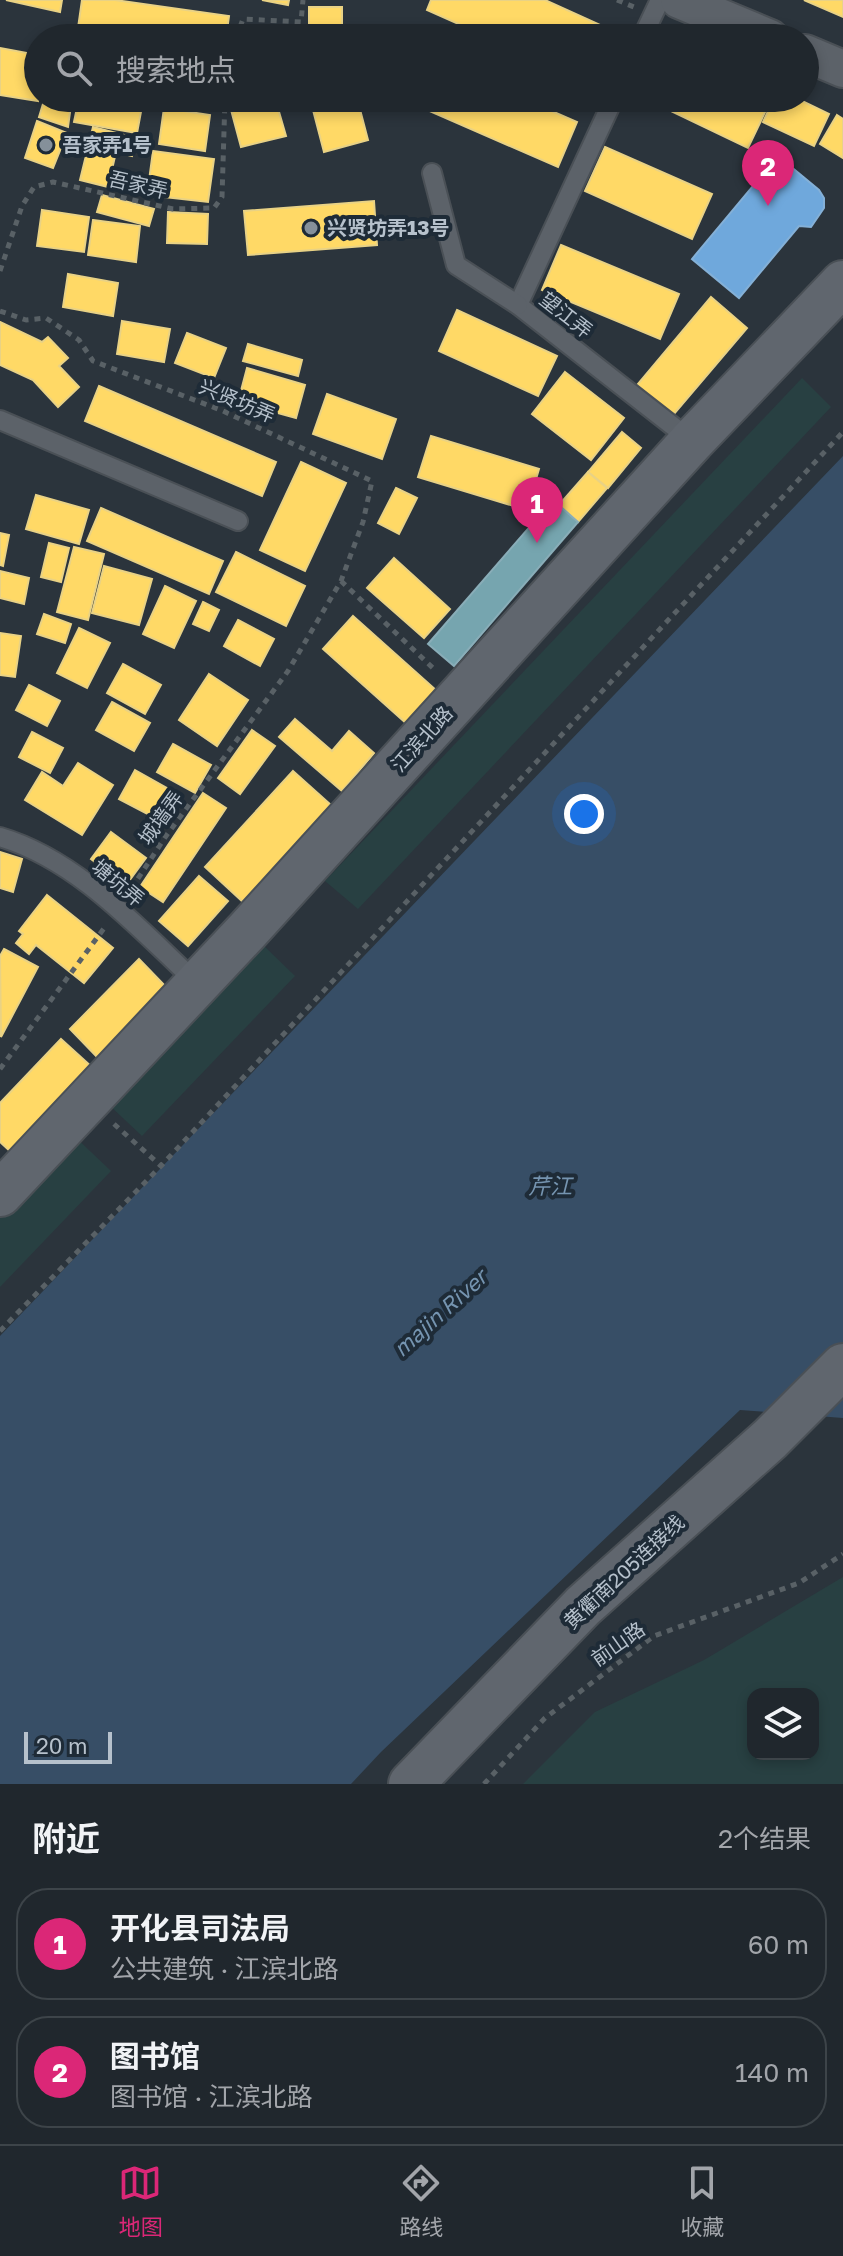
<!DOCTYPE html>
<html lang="zh">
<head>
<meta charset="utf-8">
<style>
  :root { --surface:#20272d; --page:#282f35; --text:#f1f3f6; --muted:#a2a5aa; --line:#3d4449; --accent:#db2777 }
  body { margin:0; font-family:"Golos Text","Noto Sans SC",sans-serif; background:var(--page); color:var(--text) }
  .controls { position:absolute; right:24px; bottom:24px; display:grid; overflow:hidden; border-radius:16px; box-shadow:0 4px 12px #0003 }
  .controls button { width:72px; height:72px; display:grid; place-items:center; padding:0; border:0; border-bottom:2px solid var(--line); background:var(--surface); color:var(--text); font:40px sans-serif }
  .scale { position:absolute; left:24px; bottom:20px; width:88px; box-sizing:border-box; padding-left:8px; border:4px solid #b6c1cc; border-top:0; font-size:22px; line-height:28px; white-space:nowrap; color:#b6c1cc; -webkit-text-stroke:6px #1e2b37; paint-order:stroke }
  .you { position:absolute; left:584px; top:814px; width:28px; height:28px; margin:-20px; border:6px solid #fff; border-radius:50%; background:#1a73e8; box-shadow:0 0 0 12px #1a73e833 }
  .badge { display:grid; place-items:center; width:52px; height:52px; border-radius:50%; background:var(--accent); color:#fff; font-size:26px; font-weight:700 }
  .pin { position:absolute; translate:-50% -66px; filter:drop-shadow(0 2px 4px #0008) }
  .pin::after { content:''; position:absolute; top:42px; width:28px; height:24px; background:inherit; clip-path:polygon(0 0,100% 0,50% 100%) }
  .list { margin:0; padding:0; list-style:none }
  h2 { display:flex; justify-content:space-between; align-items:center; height:104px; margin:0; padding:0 32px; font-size:34px }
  h2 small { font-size:26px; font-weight:400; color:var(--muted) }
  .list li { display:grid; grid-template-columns:52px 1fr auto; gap:24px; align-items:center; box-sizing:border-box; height:112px; margin:0 16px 16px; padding:0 16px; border:2px solid var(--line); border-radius:32px }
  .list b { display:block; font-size:30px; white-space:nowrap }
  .list p { margin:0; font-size:26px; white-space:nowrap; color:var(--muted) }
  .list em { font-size:26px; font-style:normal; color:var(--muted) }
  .icon { flex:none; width:44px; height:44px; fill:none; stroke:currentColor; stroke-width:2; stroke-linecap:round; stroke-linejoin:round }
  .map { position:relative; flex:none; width:843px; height:1784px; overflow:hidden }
  .search { position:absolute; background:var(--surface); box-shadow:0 4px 12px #0003; left:24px; right:24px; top:24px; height:88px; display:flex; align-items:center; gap:20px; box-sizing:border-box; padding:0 28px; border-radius:44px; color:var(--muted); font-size:30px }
  .sheet { height:360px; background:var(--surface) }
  nav { display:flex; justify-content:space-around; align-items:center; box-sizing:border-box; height:112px; border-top:2px solid var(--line); background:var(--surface); font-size:22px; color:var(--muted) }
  nav a { display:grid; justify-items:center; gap:4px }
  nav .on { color:var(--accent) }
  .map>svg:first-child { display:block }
  .green { fill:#284042; fill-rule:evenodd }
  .water { fill:#374e66 }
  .homes { fill:#ffd966; stroke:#e9d285; stroke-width:2 }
  .schools { fill:#6fa8dc; stroke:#84b0d7; stroke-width:2 }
  .public { fill:#76a5af; stroke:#89adb8; stroke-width:2 }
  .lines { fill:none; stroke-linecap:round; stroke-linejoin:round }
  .service-casing { stroke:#4a5056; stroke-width:22 }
  .minor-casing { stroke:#4a5056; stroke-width:40 }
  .secondary-casing { stroke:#4a5056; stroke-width:48 }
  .path { stroke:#596166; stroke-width:5; stroke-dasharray:6 6; stroke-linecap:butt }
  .service { stroke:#5c6269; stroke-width:18 }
  .minor { stroke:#5c6269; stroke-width:36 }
  .secondary { stroke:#60666e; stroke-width:44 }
  .poi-dot { fill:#85909a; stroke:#1e2b37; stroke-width:3 }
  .labels { text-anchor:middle; stroke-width:8; stroke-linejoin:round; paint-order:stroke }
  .poi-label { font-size:20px; font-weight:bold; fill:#b6c1cc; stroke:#1e2b37; text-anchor:start }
  .street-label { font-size:20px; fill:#b6c1cc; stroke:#1e2b37 }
  .water-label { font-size:22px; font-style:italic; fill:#7594b0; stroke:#1e2b37 }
</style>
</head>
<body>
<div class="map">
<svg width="843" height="1784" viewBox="0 0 843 1784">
  <rect width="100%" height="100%" fill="#2b343c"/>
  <g class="green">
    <path d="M802,378l29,29 -473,502 -33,-28z"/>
    <path d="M261,943l34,33 -153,160 -34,-32z"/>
    <path d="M71,1133l40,38 -111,116v-79z"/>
    <path d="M843,1577v207h-320l72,-72 109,-52zM813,1694v60h-60v-60z"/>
  </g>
  <path class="water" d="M843,456v962l-103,-8 -359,342 -30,32h-351v-448z"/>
  <g class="homes">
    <path d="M6,0h56l-2,12z"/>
    <path d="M82,0h33l114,16 -3,22h-79l-69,-10z"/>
    <path d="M262,0h27l-1,5z"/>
    <path d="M431,0h114l75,34 -2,4h-128l-63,-28z"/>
    <path d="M804,0h39v17z"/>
    <rect x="309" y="7" width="33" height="28"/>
    <path d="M252,34l39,1v3h-39z"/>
    <path d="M0,48l38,7v46l-38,-6z"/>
    <path d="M55,98h17l-4,29 -29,-10 4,-13 10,2z"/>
    <path d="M79,98l64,3 -6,32 -63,-11z"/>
    <path d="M166,98h50l-1,7z"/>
    <path d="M260,98h15l11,38 -45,11 -11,-41z"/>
    <path d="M357,98l11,42 -44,12 -11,-42z"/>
    <path d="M400,98h122l55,24 -19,45z"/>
    <path d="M644,98h102l21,10 -19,40z"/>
    <path d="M754,98h42l33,16 -15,32 -51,-24 6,-13 -17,-8z"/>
    <path d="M164,108l46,7 -5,36 -46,-7z"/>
    <path d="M837,115l6,4v39l-23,-14z"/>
    <path d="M37,121l30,12 -14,35 -28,-10z"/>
    <path d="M93,127l43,11 -4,18 -16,-4 -8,35 -28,-7z"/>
    <path d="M605,147l107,47 -20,45 -107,-48z"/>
    <path d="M153,151l61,8 -6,43 -61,-7z"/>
    <path d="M102,195l52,14 -5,17 -52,-14z"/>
    <path d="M374,201l3,44 -129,10 -4,-44z"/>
    <path d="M42,210l47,7 -5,35 -47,-6z"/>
    <path d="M168,212l40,2 -1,30 -40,-1z"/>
    <path d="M93,220l47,6 -4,36 -48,-7z"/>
    <path d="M561,245l118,49 -19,45 -118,-49z"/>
    <path d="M68,274l50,9 -5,33 -50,-9z"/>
    <path d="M711,297l36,31 -74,87 -36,-30z"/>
    <path d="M457,310l100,46 -19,40 -99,-45z"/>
    <path d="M122,321l48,8 -6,33 -47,-8z"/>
    <path d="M0,322l42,20 6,-5 20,21 -9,8 20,21 -21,20 -25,-27 -33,-15z"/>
    <path d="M187,333l39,15 -12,30 -39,-15z"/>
    <path d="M248,344l54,16 -4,16 -55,-15z"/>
    <path d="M247,368l58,17 -9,33 -58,-16z"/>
    <path d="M565,372l59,46 -33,42 -59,-46z"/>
    <path d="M99,386l177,76 -14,34 -177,-75z"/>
    <path d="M327,394l69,25 -14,40 -69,-25z"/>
    <path d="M622,432l19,16 -33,40 -20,-16z"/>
    <path d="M431,436l108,33 -12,41 -109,-33z"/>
    <path d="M301,462l45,21 -41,88 -45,-21z"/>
    <path d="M588,472l19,16 -29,34 -19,-17z"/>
    <path d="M396,488l21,10 -18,36 -21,-11z"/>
    <path d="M36,495l53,15 -10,34 -53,-15z"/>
    <path d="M101,508l122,53 -14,33 -122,-53z"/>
    <path d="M0,533l9,2 -6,31 -3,-1z"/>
    <path d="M49,543l20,5 -8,34 -20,-5z"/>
    <path d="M74,547l30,7 -16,66 -31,-8z"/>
    <path d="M236,552l69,34 -19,40 -70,-34z"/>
    <path d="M394,558l56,51 -26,29 -57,-50z"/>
    <path d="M104,566l48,13 -13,46 -47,-12z"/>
    <path d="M0,571l29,7 -5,26 -24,-6z"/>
    <path d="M165,586l31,15 -22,47 -31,-14z"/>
    <path d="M203,602l16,8 -10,21 -16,-7z"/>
    <path d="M44,614l27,10 -6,19 -28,-9z"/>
    <path d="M353,616l84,75 -30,33 -84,-75z"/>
    <path d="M238,620l36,19 -14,27 -36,-20z"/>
    <path d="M79,628l31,15 -23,45 -30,-15z"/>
    <path d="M0,633l21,3 -6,41 -15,-2z"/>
    <path d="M123,664l38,21 -16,29 -38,-21z"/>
    <path d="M209,674l39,26 -31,46 -38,-26z"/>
    <path d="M29,685l31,16 -13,25 -31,-16z"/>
    <path d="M112,702l38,21 -16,28 -38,-21z"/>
    <path d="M295,719l37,32 17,-20 25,22 -32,38 -63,-54z"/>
    <path d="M252,730l23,16 -35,48 -22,-16z"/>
    <path d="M32,732l31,16 -13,25 -31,-16z"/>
    <path d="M173,744l38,21 -16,28 -38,-21z"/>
    <path d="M78,763l35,22 -31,50 -57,-35 17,-28 21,14z"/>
    <path d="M135,770l37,21 -15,28 -38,-20z"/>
    <path d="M293,771l38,34 -88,97 -38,-35z"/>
    <path d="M203,793l23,15 -63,94 -23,-15z"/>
    <path d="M111,832l35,26 -20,27 -35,-26z"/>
    <path d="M0,852l22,7 -9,33 -13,-4z"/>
    <path d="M199,876l29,25 -40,45 -29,-25z"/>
    <path d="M47,895l66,53 -29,35 -48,-38 -7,9 -13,-11 7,-9 -4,-3z"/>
    <path d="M4,949l34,18 -37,70 -1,-81z"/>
    <path d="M139,959l30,31 -69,70 -30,-31z"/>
    <path d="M61,1039l32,29 -81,85 -12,-11v-39z"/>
  </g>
  <path class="schools" d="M778,156l41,34 5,8v10l-13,19 -12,-1 -60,72 -47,-39z"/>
  <path class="public" d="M553,500l25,22 -124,144 -26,-22z"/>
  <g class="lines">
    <g class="service-casing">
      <g id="service">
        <path d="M642,38l18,-38"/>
        <path d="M614,98l-96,207 174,136"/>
        <path d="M432,173l24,92 62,40"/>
        <path d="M0,420l238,101"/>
        <path d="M0,837c78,23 138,91 196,145"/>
      </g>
    </g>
    <g class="minor-casing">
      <g id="minor">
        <path d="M679,0l91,38"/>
        <path d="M805,53l38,16"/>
      </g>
    </g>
    <g class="secondary-casing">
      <g id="secondary">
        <path d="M0,1194l248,-264 444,-489 151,-158"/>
        <path d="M411,1784l172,-178 187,-167 73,-73"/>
      </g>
    </g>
    <g class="path">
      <path d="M617,0l17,7"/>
      <path d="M236,38l7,-19 58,3 2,-22"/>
      <path d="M0,271l22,-65 12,-19 19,-5 120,27 41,-1 8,-11 3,-99"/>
      <path d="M0,311l26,9 20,-2 33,22 14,21 130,50 149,70 -9,41 -22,59 -53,90 -122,165 -35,53"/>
      <path d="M341,581l94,89"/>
      <path d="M0,1069l105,-142"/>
      <path d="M114,1124l47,42"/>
      <path d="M0,1331l161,-165 682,-734"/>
      <path d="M484,1784l61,-66 109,-82 145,-53 44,-29"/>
    </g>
    <use href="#service" class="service"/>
    <use href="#minor" class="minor"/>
    <use href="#secondary" class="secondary"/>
  </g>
  <g class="poi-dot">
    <circle cx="46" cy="145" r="8"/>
    <circle cx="311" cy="228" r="8"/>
  </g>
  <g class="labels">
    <g class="poi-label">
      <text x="62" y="152">吾家弄1号</text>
      <text x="327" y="235">兴贤坊弄13号</text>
    </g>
    <g class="street-label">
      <text transform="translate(138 185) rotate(13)" y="7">吾家弄</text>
      <text transform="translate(566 315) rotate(38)" y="7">望江弄</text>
      <text transform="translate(237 401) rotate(23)" y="7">兴贤坊弄</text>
      <text transform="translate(422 739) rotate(-48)" y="7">江滨北路</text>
      <text transform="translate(161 818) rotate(-54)" y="7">城墙弄</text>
      <text transform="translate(118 883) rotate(40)" y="7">塘坑弄</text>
      <text transform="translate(624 1572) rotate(-43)" y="7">黄衢南205连接线</text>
      <text transform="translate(618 1644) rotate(-35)" y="7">前山路</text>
    </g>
    <g class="water-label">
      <text x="550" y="1194">芹江</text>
      <text transform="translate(440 1313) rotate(-42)" y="8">majin River</text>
    </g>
  </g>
</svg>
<div class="controls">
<button><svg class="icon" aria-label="layers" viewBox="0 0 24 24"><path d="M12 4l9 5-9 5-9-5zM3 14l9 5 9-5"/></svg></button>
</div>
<div class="scale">20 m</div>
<div class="you"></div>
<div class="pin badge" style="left:537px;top:543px">1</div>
<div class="pin badge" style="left:768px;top:206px">2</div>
<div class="search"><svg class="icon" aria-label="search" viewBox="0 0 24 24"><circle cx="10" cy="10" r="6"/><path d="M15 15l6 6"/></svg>搜索地点</div>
</div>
<section class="sheet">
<h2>附近<small>2个结果</small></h2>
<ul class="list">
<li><span class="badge">1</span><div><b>开化县司法局</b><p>公共建筑 · 江滨北路</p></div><em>60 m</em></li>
<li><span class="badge">2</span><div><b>图书馆</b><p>图书馆 · 江滨北路</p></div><em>140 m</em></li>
</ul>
</section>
<nav>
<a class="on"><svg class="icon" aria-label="map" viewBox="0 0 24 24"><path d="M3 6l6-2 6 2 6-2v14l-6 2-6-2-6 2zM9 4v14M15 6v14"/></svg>地图</a>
<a><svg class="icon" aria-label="directions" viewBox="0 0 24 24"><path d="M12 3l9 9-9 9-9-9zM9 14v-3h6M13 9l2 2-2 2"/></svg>路线</a>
<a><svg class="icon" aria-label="saved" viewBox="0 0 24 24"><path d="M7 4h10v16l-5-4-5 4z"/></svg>收藏</a>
</nav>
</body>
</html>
